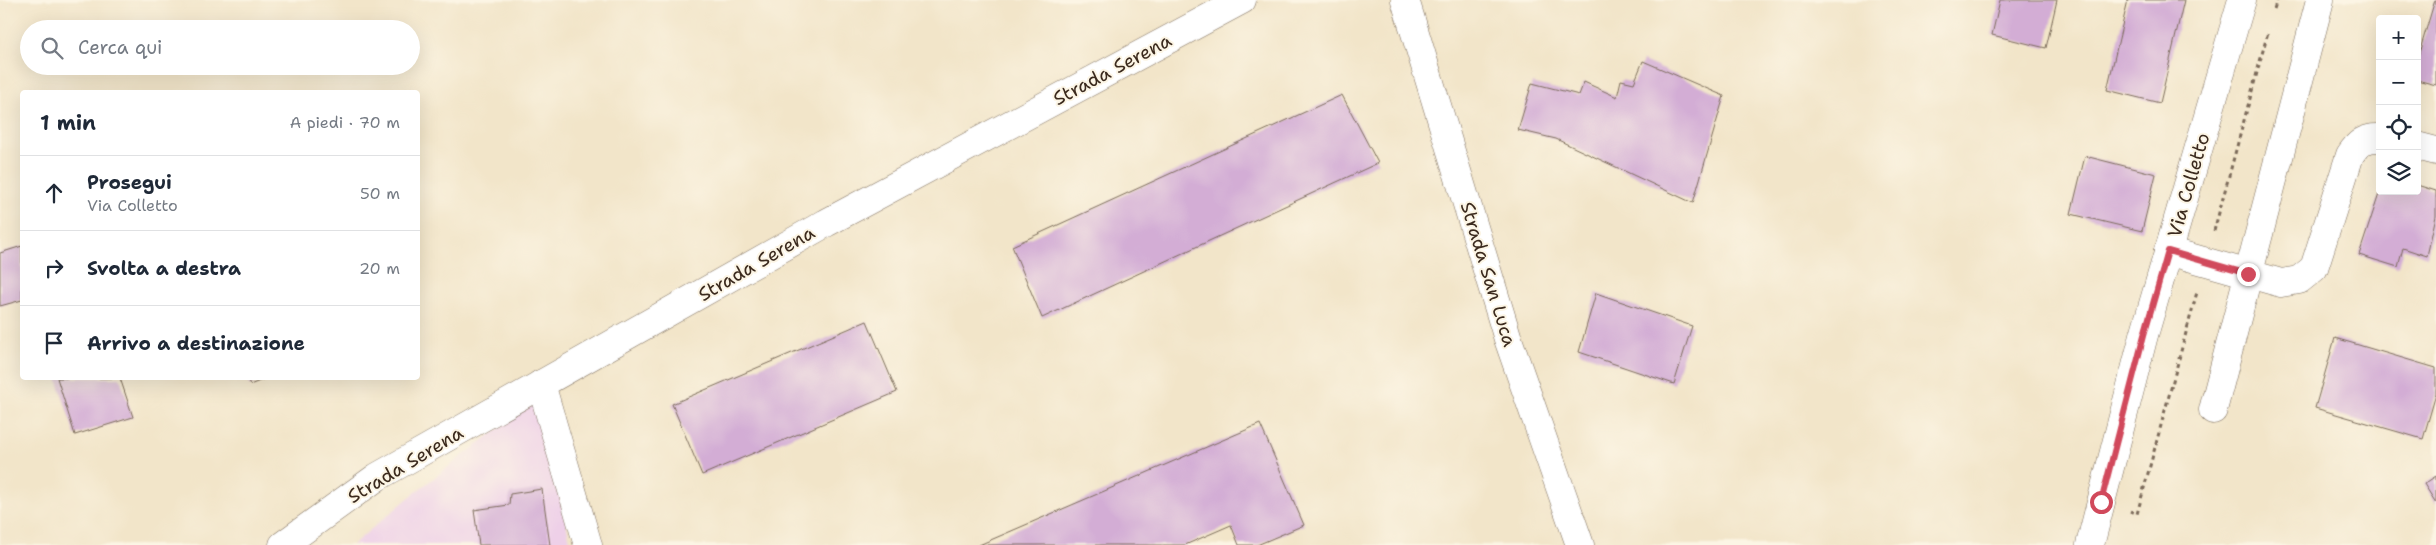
<!DOCTYPE html>
<html lang="it">
<head>
<meta charset="utf-8">
<style>
  :root { --surface:#fff; --page:#f2f2f3; --text:#1f2937; --muted:#747a83; --line:#e0e1e3 }
  body { margin:0; font-family:"Shantell Sans",sans-serif; background:var(--page); color:var(--text) }
  .controls { position:absolute; right:15px; top:15px; display:grid; overflow:hidden; border-radius:5px; box-shadow:0 5px 20px #0002 }
  .controls button { width:45px; height:45px; display:grid; place-items:center; padding:0; border:0; border-bottom:1px solid var(--line); background:var(--surface); color:var(--text); font:25px sans-serif }
  .stop { position:absolute; width:15px; height:15px; margin:-11px; border:4px solid #d1495b; border-radius:50%; background:#fff }
  .stop.end { background:#d1495b; border-color:#fff; box-shadow:0 1px 5px #0008 }
  .list { margin:0; padding:0; list-style:none }
  h2 { display:flex; justify-content:space-between; align-items:center; height:65px; margin:0; padding:0 20px; font-size:21px }
  h2 small { font-size:16px; font-weight:400; color:var(--muted) }
  .list li { display:grid; grid-template-columns:32px 1fr auto; gap:15px; align-items:center; box-sizing:border-box; height:75px; padding:0 20px; border-top:1px solid var(--line) }
  .list b { display:block; font-size:19px; white-space:nowrap }
  .list p { margin:0; font-size:16px; white-space:nowrap; color:var(--muted) }
  .list em { font-size:16px; font-style:normal; color:var(--muted) }
  .icon { flex:none; width:28px; height:28px; fill:none; stroke:currentColor; stroke-width:2; stroke-linecap:round; stroke-linejoin:round }
  .map { position:relative; flex:none; width:2436px; height:545px; overflow:hidden }
  .search { position:absolute; background:var(--surface); box-shadow:0 5px 20px #0002; left:20px; top:20px; width:400px; height:55px; display:flex; align-items:center; gap:12px; box-sizing:border-box; padding:0 18px; border-radius:28px; color:var(--muted); font-size:19px }
  .panel { position:absolute; background:var(--surface); box-shadow:0 5px 20px #0002; left:20px; top:90px; width:400px; height:290px; border-radius:5px }
  .map>svg:first-child { display:block }
  .built { fill:#eed0e8 }
  .building { fill:#d3add5 }
  .lines { fill:none; stroke-linecap:round; stroke-linejoin:round }
  .minor-casing { stroke:#7b6b5a; stroke-width:29 }
  .path { stroke:#7b6b5a; stroke-width:3; stroke-dasharray:4 4; stroke-linecap:butt }
  .minor { stroke:#fff; stroke-width:28 }
  .route { stroke:#d1495b; stroke-width:6 }
  .labels { text-anchor:middle; stroke-width:4; stroke-linejoin:round; paint-order:stroke }
  .street-label { font-size:19px; fill:#3b2a1e; stroke:#fcf5e5 }
</style>
</head>
<body>
<div class="map">
<svg width="2436" height="545" viewBox="0 0 2436 545">
  <rect width="100%" height="100%" fill="#fcf5e5"/>
  <filter id="ink" filterUnits="userSpaceOnUse"><feTurbulence type="fractalNoise" baseFrequency=".02" numOctaves="2"/><feDisplacementMap in="SourceGraphic" scale="10" xChannelSelector="R" yChannelSelector="G"/><feConvolveMatrix kernelMatrix="1 2 1 2 8 2 1 2 1" color-interpolation-filters="sRGB"/></filter>
  <filter id="wash" filterUnits="userSpaceOnUse"><feTurbulence type="fractalNoise" baseFrequency=".0096" numOctaves="4" result="noise"/><feDisplacementMap in="SourceGraphic" scale="20" xChannelSelector="R" yChannelSelector="G"/><feGaussianBlur stdDeviation="1.12" result="paint"/><feColorMatrix in="noise" values="0 0 0 0 0 0 0 0 0 0 0 0 0 0 0 0 0 1.4 0 .05"/><feComposite in="paint" operator="in"/></filter>
  <g filter="url(#wash)">
    <rect width="100%" height="100%" fill="#f2e5c9"/>
    <path class="built" d="M537,399l34,146h-219l65,-54z"/>
    <g id="blocks">
      <g class="building">
        <path d="M2000,0h57l-11,48 -54,-13z"/>
        <path d="M2128,0h56l-24,103 -53,-13z"/>
        <path d="M2435,0h1v85l-19,-5v-20z"/>
        <path d="M1643,61l81,35 -31,107 -137,-64 -38,-9 14,-47 47,12 5,-13 33,15 4,-17 13,3z"/>
        <path d="M1342,95l36,68 -336,155 -30,-72z"/>
        <path d="M2085,156l71,18 -14,57 -71,-17z"/>
        <path d="M2417,185l19,6v25l-9,40 -24,-8 -5,19 -39,-12 21,-64h37z"/>
        <path d="M22,246v54l-22,6v-53z"/>
        <path d="M1596,293l96,33 -18,58 -95,-32z"/>
        <path d="M867,321l30,71 -195,83 -30,-71z"/>
        <path d="M2335,338l101,30v26l-13,45 -108,-31z"/>
        <path d="M57,378h63l13,39 -58,18z"/>
        <path d="M247,378h20l-17,7z"/>
        <path d="M1260,424l44,101 -47,20h-18l-8,-20 -46,20h-206z"/>
        <path d="M2436,476v27l-12,-19z"/>
        <path d="M542,489l8,56h-71l-5,-35 35,-5 1,-11z"/>
      </g>
    </g>
  </g>
  <g filter="url(#ink)">
    <use href="#blocks" fill-opacity="0" stroke="#7b6b5a" stroke-width="1"/>
    <g class="lines">
      <g class="minor-casing">
        <g id="minor">
          <path d="M1405,0l103,339 72,206"/>
          <path d="M2417,146l19,5"/>
          <path d="M2168,251l113,32 18,-3 15,-12 36,-113c8,-12 15,-18 30,-17"/>
          <path d="M541,384l47,161"/>
          <path d="M2213,410l107,-410"/>
          <path d="M283,545l94,-68 449,-254 416,-223"/>
          <path d="M2090,545l54,-210 98,-335"/>
        </g>
      </g>
      <g class="path">
        <path d="M2274,9l3,-9"/>
        <path d="M2214,231l54,-199"/>
        <path d="M2130,511l7,3 60,-222"/>
      </g>
      <use href="#minor" class="minor"/>
    </g>
  </g>
  <g class="lines" filter="url(#ink)">
    <path class="route" d="M2101,502l43,-167 24,-84 80,23"/>
  </g>
  <g class="labels">
    <g class="street-label">
      <text transform="translate(1112 69) rotate(-28)" y="7">Strada Serena</text>
      <text transform="translate(2188 185) rotate(-74)" y="7">Via Colletto</text>
      <text transform="translate(756 263) rotate(-30)" y="7">Strada Serena</text>
      <text transform="translate(1489 274) rotate(73)" y="7">Strada San Luca</text>
      <text transform="translate(405 464) rotate(-31)" y="7">Strada Serena</text>
    </g>
  </g>
</svg>
<div class="controls">
<button>+</button>
<button>−</button>
<button><svg class="icon" aria-label="locate" viewBox="0 0 24 24"><circle cx="12" cy="12" r="6"/><path d="M12 2v4M12 18v4M2 12h4M18 12h4"/></svg></button>
<button><svg class="icon" aria-label="layers" viewBox="0 0 24 24"><path d="M12 4l9 5-9 5-9-5zM3 14l9 5 9-5"/></svg></button>
</div>
<div class="stop" style="left:2101px;top:502px"></div>
<div class="stop end" style="left:2248px;top:274px"></div>
<div class="search"><svg class="icon" aria-label="search" viewBox="0 0 24 24"><circle cx="10" cy="10" r="6"/><path d="M15 15l6 6"/></svg>Cerca qui</div>
<section class="panel">
<h2>1 min<small>A piedi · 70 m</small></h2>
<ul class="list">
<li><svg class="icon" aria-label="ahead" viewBox="0 0 24 24"><path d="M12 20V5M6 11l6-6 6 6"/></svg><div><b>Prosegui</b><p>Via Colletto</p></div><em>50 m</em></li>
<li><svg class="icon" aria-label="right" viewBox="0 0 24 24"><path d="M7 20v-9h11M14 6l5 5-5 5"/></svg><div><b>Svolta a destra</b></div><em>20 m</em></li>
<li><svg class="icon" aria-label="arrive" viewBox="0 0 24 24"><path d="M6 21V4h12l-3 4 3 4H6"/></svg><div><b>Arrivo a destinazione</b></div></li>
</ul>
</section>
</div>
</body>
</html>
